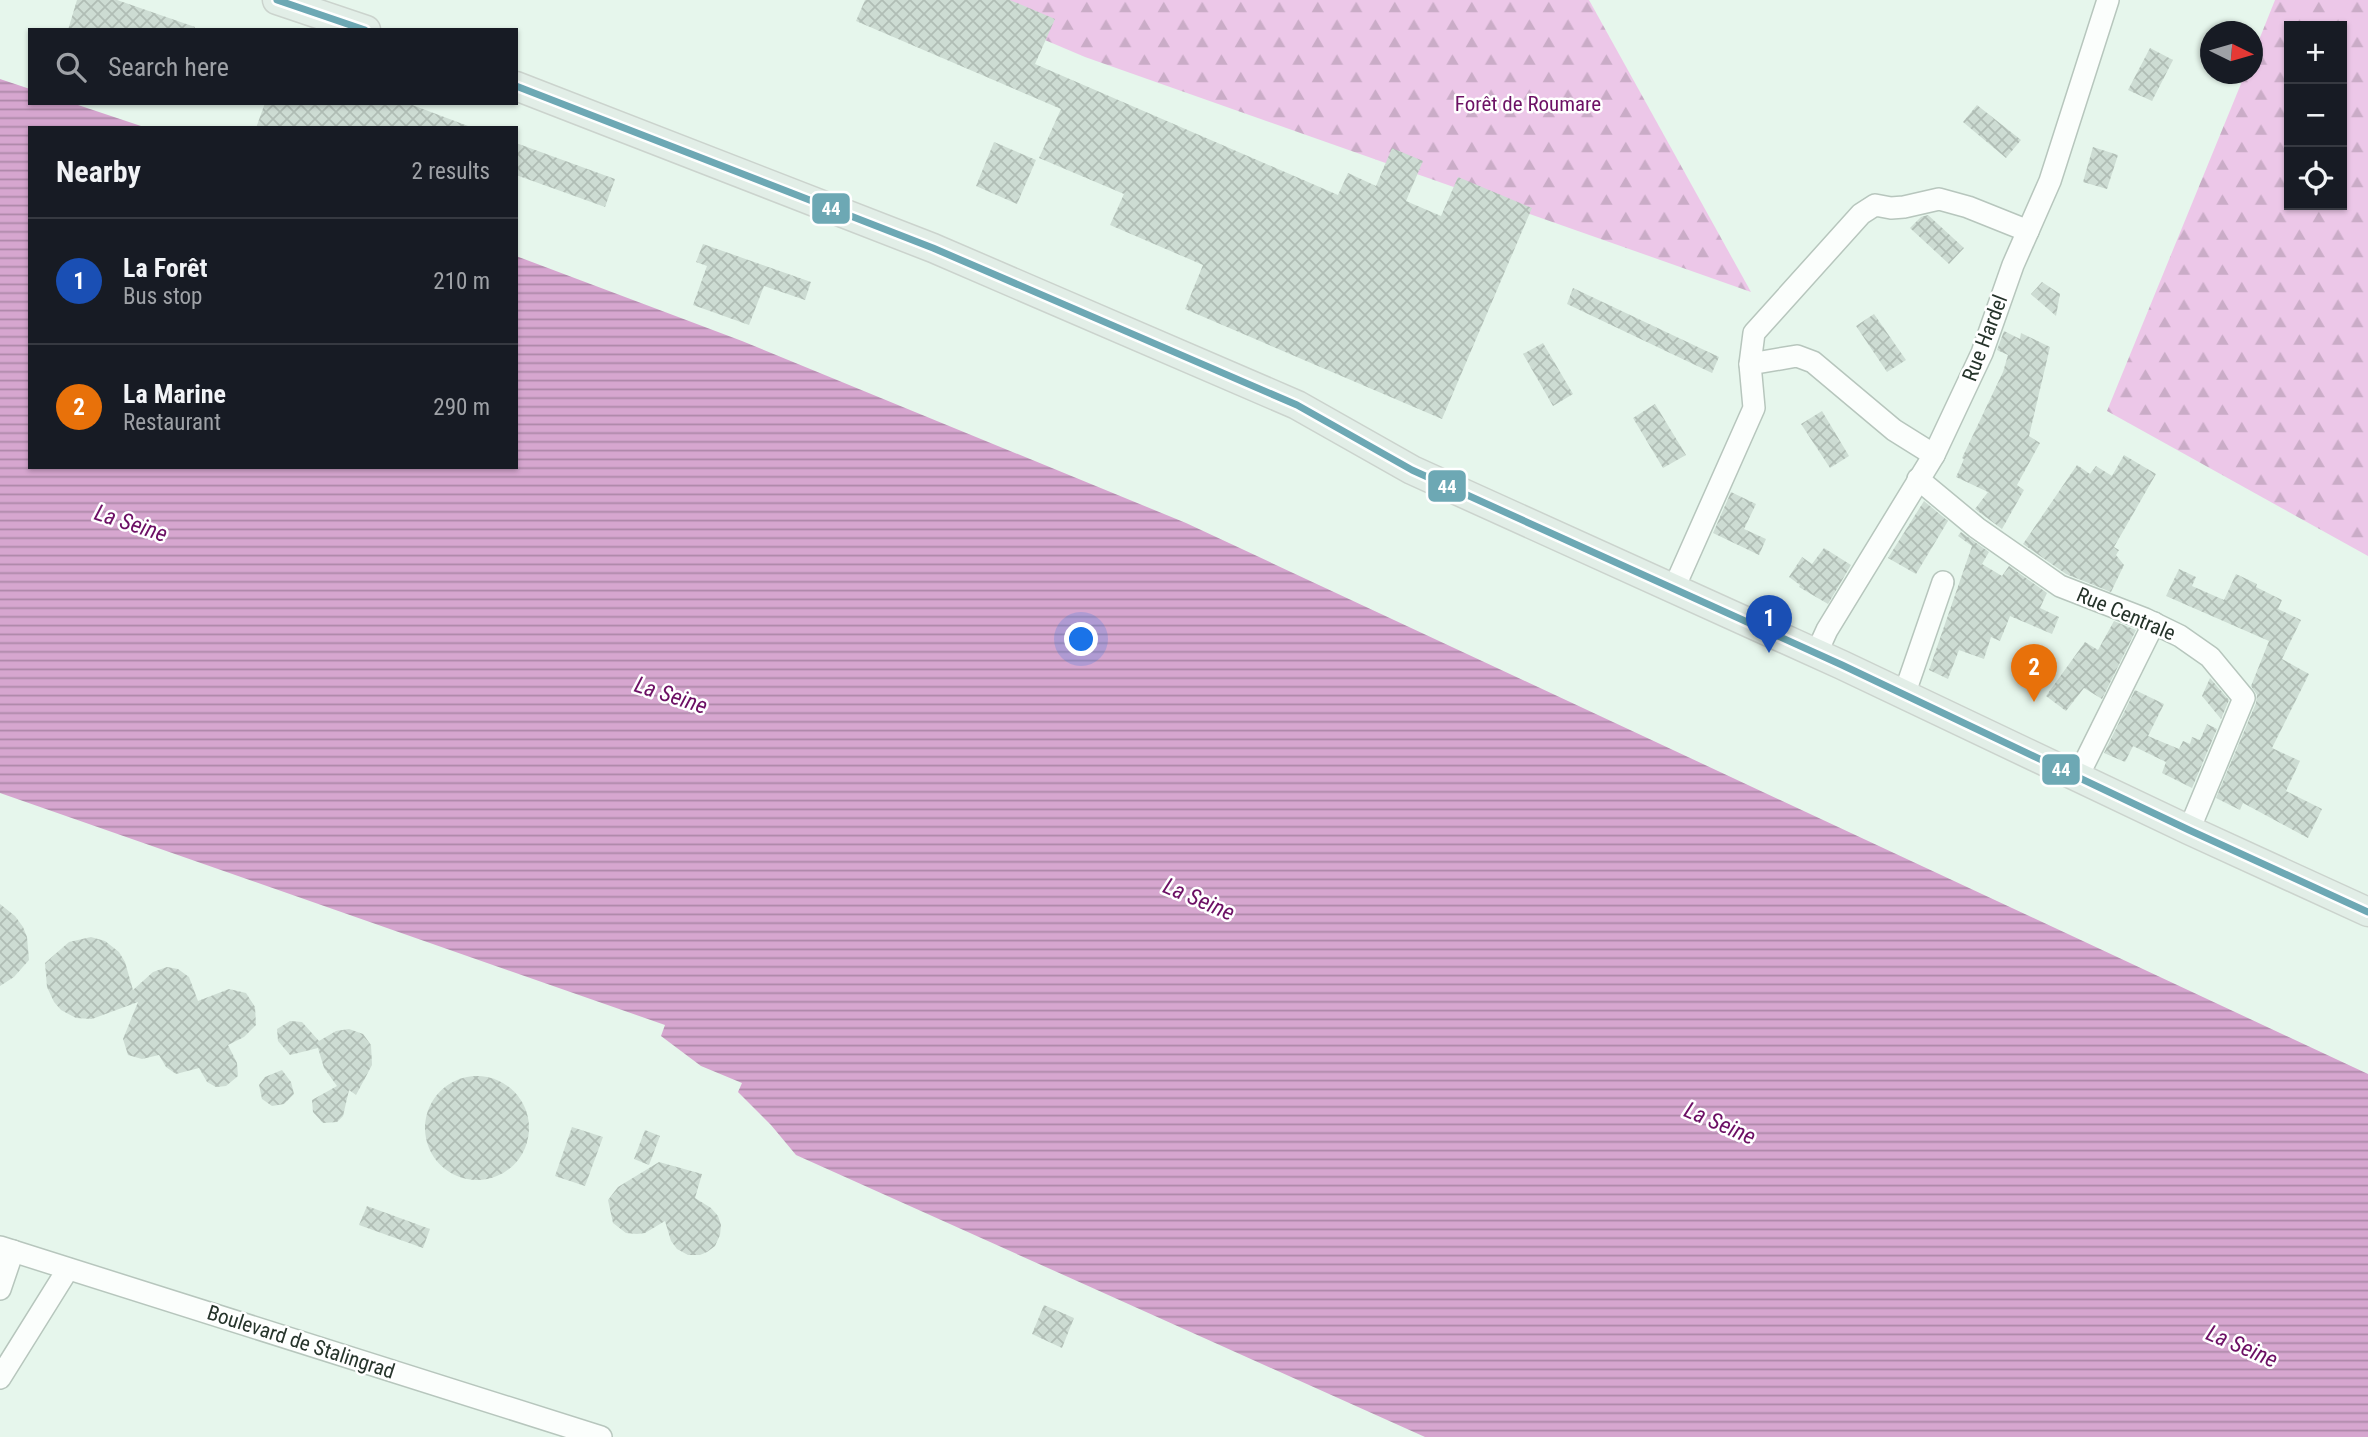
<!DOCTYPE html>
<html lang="en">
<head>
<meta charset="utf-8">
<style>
  :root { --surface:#171b24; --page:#242831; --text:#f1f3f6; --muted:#9ea1a6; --line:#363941; --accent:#d93025 }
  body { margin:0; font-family:"Roboto Condensed",sans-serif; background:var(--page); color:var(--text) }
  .controls { position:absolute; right:21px; top:21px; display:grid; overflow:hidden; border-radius:0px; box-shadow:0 2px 5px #0004 }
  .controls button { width:63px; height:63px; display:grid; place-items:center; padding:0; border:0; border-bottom:2px solid var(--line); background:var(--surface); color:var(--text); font:35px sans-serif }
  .compass { position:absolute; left:2200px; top:21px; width:63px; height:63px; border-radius:50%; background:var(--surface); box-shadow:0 2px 5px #0004; rotate:95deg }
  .you { position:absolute; left:1082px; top:640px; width:24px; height:24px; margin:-18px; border:5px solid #fff; border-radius:50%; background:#1a73e8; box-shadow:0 0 0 10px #1a73e833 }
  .badge { display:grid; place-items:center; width:46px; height:46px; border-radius:50%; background:var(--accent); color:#fff; font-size:23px; font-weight:700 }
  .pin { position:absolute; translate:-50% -58px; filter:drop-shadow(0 2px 4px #0008) }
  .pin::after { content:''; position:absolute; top:37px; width:24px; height:21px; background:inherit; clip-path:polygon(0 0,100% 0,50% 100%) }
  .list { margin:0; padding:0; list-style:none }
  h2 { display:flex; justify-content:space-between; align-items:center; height:91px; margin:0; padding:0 28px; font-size:30px }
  h2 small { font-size:23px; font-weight:400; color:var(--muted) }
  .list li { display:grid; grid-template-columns:46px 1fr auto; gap:21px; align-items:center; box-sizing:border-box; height:126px; padding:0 28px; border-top:2px solid var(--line) }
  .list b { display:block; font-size:26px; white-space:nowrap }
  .list p { margin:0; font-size:23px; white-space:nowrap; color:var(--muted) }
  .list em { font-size:23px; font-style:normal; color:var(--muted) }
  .icon { flex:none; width:38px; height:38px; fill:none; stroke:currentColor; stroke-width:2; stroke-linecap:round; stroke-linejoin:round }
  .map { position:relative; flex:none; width:2368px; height:1437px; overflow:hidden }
  .search { position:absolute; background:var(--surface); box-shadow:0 2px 5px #0004; left:28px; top:28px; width:490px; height:77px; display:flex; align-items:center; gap:18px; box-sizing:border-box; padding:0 24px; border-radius:0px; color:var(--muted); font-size:26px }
  .panel { position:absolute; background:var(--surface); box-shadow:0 2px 5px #0004; left:28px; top:126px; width:490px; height:343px; border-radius:0px }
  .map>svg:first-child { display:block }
  .forest { fill:url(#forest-firs); fill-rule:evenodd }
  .water { fill:url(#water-rules) }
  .building { fill:url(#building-cross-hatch) }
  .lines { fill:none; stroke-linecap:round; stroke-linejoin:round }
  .minor-casing { stroke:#b7c6bd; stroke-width:24 }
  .major-casing { stroke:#cbd3cd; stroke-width:31 }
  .minor { stroke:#fbfefc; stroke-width:21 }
  .major { stroke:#e2eee7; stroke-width:28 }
  .bus-1-casing { stroke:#fff; stroke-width:12 }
  .bus-1 { stroke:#6da8b4; stroke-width:7 }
  .labels { text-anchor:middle; stroke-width:5; stroke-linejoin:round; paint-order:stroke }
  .park-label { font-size:21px; fill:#6d1165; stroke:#fff }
  .street-label { font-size:21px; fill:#26342b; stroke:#fff }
  .water-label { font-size:23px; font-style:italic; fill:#6c0f64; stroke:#fff }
  .line-badge { stroke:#fff; stroke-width:2.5 }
  .badge-label { font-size:19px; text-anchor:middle; font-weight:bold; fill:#fff }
</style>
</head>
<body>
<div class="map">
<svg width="2368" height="1437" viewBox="0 0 2368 1437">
  <defs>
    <pattern id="forest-firs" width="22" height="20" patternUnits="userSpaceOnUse" patternTransform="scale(1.75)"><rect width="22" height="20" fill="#ecc7e8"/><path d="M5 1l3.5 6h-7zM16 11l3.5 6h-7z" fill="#caacc7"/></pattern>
    <pattern id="water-rules" width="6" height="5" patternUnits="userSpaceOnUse" patternTransform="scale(1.75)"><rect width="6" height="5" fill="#d6a6cf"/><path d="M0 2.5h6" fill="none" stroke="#ad88a8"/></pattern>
    <pattern id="building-cross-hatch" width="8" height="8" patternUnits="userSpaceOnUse" patternTransform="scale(1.75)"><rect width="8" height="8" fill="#cddcd3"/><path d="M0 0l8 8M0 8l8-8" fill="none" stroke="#b0bdb5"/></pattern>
  </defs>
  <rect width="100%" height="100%" fill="#e6f6ec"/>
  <g class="forest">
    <path d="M950,0h639l162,292 -666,-235z"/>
    <path d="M2275,0h93v556l-261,-145 138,-337h7l1,-19zM2289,26h53v179h-53z"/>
  </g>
  <path class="water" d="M0,79l30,10v14h42l75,25h-117v339h486v-211l226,85 444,182 1182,551v363h-943l-629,-282 -25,-30 -33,-33 4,-9 -41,-17 -40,-30 4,-11 -665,-232z"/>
  <g class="building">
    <path d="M77,0h40l78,27 -1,3h-126z"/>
    <path d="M865,0h145l45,19 -20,45 303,131 10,-22 28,13 16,-38 31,13 -17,40 35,15 17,-39 74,31 -90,211 -257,-110 18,-44 -93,-40 14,-31 -85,-36 22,-49 -205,-88z"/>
    <path d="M2150,48l23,12 -21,41 -24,-11z"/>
    <path d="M265,103h142l61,23v2h-212z"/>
    <path d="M1977,105l44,35 -15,18 -43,-36z"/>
    <path d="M994,142l42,18 -19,44 -41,-18z"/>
    <path d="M516,143l99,36 -10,28 -89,-32z"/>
    <path d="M2093,147l25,8 -11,34 -24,-7z"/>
    <path d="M1928,215l36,33 -15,16 -39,-36 11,-11z"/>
    <path d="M703,244l108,38 -6,18 -41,-14 -15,39 -56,-20 14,-39 -11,-4z"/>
    <path d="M2042,282l18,12 -4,22 -25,-22z"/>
    <path d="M1573,288l146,69 -7,16 -145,-69z"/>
    <path d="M1874,314l32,46 -19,12 -31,-46z"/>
    <path d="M2004,331l16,8 1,-6 29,14 -21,89 11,7 -23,42 7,5 -22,39 -27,-20 13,-17 -32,-15 8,-18 -2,-1 41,-86 5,-17 -11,-5z"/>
    <path d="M1543,343l30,51 -20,12 -30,-52z"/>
    <path d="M1655,404l31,51 -23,13 -30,-50z"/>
    <path d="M1822,411l27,45 -19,12 -29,-44z"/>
    <path d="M2124,455l32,19 -42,73 5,3 -3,5 8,10 -13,27 -45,-18 -43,-30 54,-79 13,9 6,-8 16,10z"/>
    <path d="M1731,492l25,12 -12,25 22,10 -7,16 -46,-22z"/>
    <path d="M1924,501l24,20 -32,53 -28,-16z"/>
    <path d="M1961,532l28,20 -7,12 20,12 7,-10 38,27 -7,15 19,9 -7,17 -42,-18 -10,25 -9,-4 -7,22 -25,-9 -11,29 -19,-9 43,-124 -14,-10z"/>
    <path d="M1824,548l27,17 -23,39 -29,-17 1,-2 -11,-8 13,-20 10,7z"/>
    <path d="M2179,569l17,8 -4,9 32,14 12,-26 21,10 -1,3 26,13 -4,9 23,11 -19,39 27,15 -37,74 28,13 -14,30 36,18 -14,29 -65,-35 -3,7 -24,-12 40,-95 1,-8 -6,-9 18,-45 -103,-45z"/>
    <path d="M2114,621l22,9 -34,69 -18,-11 -18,23 -20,-15 39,-54 13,8z"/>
    <path d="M2210,678l19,22 -8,19 -19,-23z"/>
    <path d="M2135,690l29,14 -16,32 31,13 4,-8 7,3 2,-7 8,3 7,-16 10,5 -25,59 -30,-15 4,-11 -33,-16 -8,16 -21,-9z"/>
    <path d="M0,904l15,12 8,11 4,10 2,23 -15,17 -14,9z"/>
    <path d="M91,937l14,4 14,11 6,10 8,28 20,-18 14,-5 11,2 11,8 9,24 31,-12 17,4 9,14 1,18 -12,12 -16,8 9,18 1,13 -12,10 -10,1 -9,-5 -8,-14 -23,6 -10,-7 -7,-12 -17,4 -14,-4 -5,-16 15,-37 -46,17 -16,-1 -15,-8 -7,-8 -7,-15 -2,-24 24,-21z"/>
    <path d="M290,1021l12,1 17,19 17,-10 13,-2 14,5 8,11 1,20 -16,30 -7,-5 -6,26 -6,6 -14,1 -10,-11 -1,-12 25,-14 -13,-18 -6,-20 -28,7 -12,-14 -1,-12z"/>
    <path d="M282,1070l9,12 3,12 -10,10 -12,2 -10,-7 -3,-14 6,-8z"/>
    <circle cx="477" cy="1128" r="52"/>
    <path d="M572,1127l31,10 -18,49 -30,-10z"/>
    <path d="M645,1130l15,6 -11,29 -15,-6z"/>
    <path d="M659,1162l43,12 -7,24 16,10 7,8 3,9 -1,10 -5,11 -8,6 -7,3h-12l-11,-6 -6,-8 -6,-20 -20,12 -8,1 -11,-1 -13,-10 -5,-23 10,-13z"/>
    <path d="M367,1206l63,23 -7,19 -64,-23z"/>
    <path d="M1044,1305l30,13 -12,30 -30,-14z"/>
  </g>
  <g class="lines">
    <g class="minor-casing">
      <g id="minor">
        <path d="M1750,364l4,-31 107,-119 14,-9 16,3 13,-1 35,-8 29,8 60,24"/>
        <path d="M1918,479l59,49 83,58 85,33 35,17 30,21 34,41 -55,132"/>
        <path d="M1674,588l80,-180 -4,-44 47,-8 16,6 81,68 40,25"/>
        <path d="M1816,654l11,-24 107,-175 48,-102 31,-88 37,-84 58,-181"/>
        <path d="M1904,695l39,-113"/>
        <path d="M2078,776l76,-153"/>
        <path d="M0,1247l601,190"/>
        <path d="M0,1289l13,-38"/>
        <path d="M0,1378l68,-109"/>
      </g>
    </g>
    <g class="major-casing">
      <g id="major">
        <path d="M277,0l89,30"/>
        <path d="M516,86l417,162 364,157 115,65 430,195 347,165 179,82"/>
      </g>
    </g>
    <use href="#minor" class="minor"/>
    <use href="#major" class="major"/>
    <g class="bus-1-casing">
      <g id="bus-1">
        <path d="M277,0l88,30"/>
        <path d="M516,86l417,162 364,157 115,65 430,195 347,165 179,82"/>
      </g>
    </g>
    <use href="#bus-1" class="bus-1"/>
  </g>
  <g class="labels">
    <g class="park-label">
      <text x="1528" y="111">Forêt de Roumare</text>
    </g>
    <g class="street-label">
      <text transform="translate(1985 338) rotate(-69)" y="7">Rue Hardel</text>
      <text transform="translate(2126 614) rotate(23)" y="7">Rue Centrale</text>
      <text transform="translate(301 1342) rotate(18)" y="7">Boulevard de Stalingrad</text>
    </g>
    <g class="water-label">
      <text transform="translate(131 523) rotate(18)" y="8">La Seine</text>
      <text transform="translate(671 695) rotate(18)" y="8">La Seine</text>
      <text transform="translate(1199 899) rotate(23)" y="8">La Seine</text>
      <text transform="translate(1720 1123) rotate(23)" y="8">La Seine</text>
      <text transform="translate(2242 1346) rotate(23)" y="8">La Seine</text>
    </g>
  </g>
  <g class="line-badge">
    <rect x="811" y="192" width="40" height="33" rx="7" fill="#6da8b4"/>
    <rect x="1427" y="469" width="40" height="34" rx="7" fill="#6da8b4"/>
    <rect x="2041" y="753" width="40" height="33" rx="7" fill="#6da8b4"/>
  </g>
  <g class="badge-label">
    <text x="831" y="215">44</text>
    <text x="1447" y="493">44</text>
    <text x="2061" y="776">44</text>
  </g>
</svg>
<div class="controls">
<button>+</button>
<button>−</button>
<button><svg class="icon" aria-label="locate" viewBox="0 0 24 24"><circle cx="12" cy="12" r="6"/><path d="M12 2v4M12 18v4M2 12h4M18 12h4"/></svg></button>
</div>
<svg class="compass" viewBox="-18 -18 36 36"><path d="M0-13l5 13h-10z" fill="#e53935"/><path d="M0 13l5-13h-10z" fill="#9ea1a6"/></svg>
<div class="you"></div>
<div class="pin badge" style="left:1769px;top:653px;background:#1a4fb4">1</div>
<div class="pin badge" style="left:2034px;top:702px;background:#e8710a">2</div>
<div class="search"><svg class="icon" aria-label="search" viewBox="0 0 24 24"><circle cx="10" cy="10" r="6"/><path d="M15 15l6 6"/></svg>Search here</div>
<section class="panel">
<h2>Nearby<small>2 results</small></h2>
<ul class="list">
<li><span class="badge" style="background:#1a4fb4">1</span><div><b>La Forêt</b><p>Bus stop</p></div><em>210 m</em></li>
<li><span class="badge" style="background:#e8710a">2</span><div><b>La Marine</b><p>Restaurant</p></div><em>290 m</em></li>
</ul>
</section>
</div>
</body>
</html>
